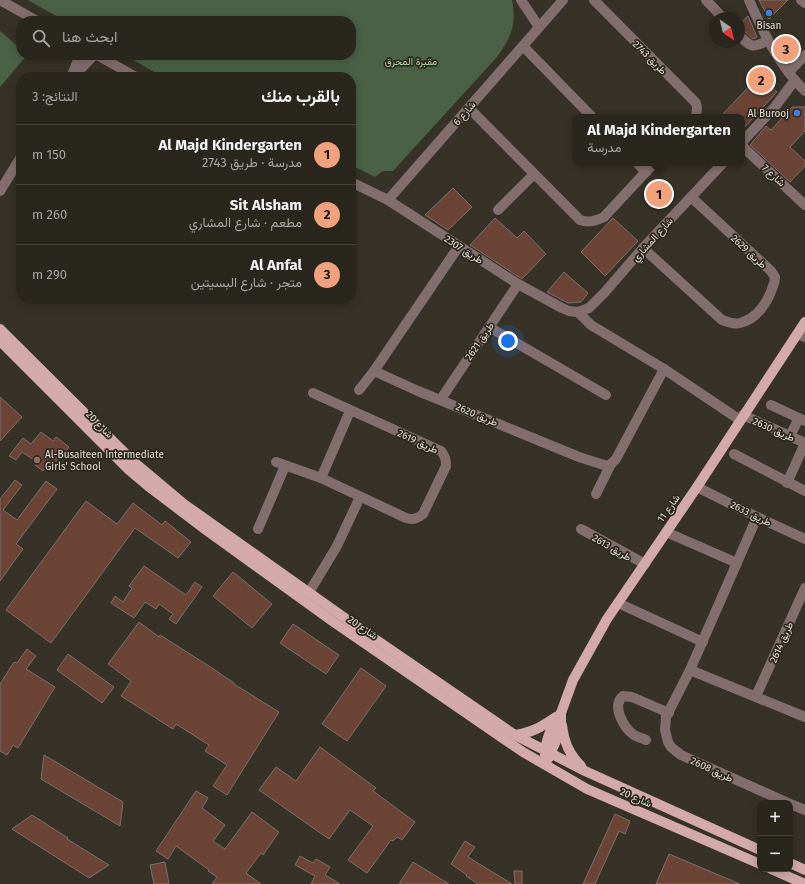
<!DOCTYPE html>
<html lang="ar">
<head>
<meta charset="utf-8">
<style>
  :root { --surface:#29261d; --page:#35322a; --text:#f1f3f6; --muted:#a5a5a4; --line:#45433b; --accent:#f1a17c }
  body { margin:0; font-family:"Fira Sans",Vazirmatn,sans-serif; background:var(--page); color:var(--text); direction:rtl }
  .controls { position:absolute; right:12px; bottom:12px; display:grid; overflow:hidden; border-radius:8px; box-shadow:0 2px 10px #0003 }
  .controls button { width:36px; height:36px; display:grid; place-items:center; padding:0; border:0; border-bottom:1px solid var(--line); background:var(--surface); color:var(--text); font:20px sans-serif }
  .compass { position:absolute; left:709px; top:12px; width:36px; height:36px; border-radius:50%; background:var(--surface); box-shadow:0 2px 10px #0003; rotate:145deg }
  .you { position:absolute; left:508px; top:341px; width:14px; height:14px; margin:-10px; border:3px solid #fff; border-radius:50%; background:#1a73e8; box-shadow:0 0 0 6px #1a73e833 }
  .badge { display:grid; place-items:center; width:26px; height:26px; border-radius:50%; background:var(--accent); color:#111; font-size:13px; font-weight:700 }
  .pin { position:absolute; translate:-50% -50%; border:2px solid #fff; box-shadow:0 1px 4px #0006 }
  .popup { position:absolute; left:573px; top:114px; width:172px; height:52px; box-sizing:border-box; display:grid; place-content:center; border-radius:8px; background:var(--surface); filter:drop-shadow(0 1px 3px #0005); font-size:13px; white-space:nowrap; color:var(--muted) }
  .popup b { font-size:15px; color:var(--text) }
  .popup::after { content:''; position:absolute; left:50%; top:100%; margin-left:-8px; border:8px solid transparent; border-top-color:var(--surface) }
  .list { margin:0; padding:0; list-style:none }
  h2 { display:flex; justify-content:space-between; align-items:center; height:52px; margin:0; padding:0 16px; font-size:17px }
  h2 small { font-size:13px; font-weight:400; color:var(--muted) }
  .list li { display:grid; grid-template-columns:26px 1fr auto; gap:12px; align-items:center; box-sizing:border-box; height:60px; padding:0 16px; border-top:1px solid var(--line) }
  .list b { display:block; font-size:15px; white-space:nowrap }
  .list p { margin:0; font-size:13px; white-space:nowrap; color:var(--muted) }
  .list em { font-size:13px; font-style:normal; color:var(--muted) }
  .icon { flex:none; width:22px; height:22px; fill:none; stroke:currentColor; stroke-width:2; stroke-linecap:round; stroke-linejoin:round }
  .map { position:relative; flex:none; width:805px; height:884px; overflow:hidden; direction:ltr }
  .search { position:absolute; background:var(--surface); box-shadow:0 2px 10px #0003; left:16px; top:16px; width:340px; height:44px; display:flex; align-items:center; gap:10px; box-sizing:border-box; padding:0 14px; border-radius:16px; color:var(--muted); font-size:15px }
  .panel { position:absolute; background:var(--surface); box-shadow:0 2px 10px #0003; left:16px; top:72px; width:340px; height:232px; border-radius:16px; direction:rtl }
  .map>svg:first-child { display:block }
  .green { fill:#4a6146 }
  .building { fill:#6b4436; stroke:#7d6f6a }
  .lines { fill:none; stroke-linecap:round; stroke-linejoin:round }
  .minor { stroke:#836e6f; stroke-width:10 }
  .major { stroke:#d3a9aa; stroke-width:10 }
  .shop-dot { fill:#3f7fe0; stroke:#2d281d; stroke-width:1.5 }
  .education-dot { fill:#8d6e63; stroke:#2d281d; stroke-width:1.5 }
  .labels { text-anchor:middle; stroke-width:3.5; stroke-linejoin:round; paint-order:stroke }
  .poi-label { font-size:10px; fill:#e2ded7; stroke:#2d281d }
  .street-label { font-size:10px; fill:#e2ded7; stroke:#2d281d }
  .park-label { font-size:10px; fill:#aad9a2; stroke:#2d281d }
</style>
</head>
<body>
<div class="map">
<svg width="805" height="884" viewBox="0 0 805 884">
  <rect width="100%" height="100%" fill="#373227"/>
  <g class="green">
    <path d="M28,0h484c5,25 -1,37 -15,57l-104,114h-10l-8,6 -24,-12v-88h-188l-38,-22h226v-34h-286z"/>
    <path d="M0,31l21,18v6h6l-27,32z"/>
  </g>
  <g class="building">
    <path d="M759,0h29l-19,19z"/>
    <path d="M748,16l9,21 -4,2 -10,-9 -4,-1v-5z"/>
    <path d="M790,40l12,9 -9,9 -7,-4 -3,-6z"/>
    <path d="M759,76l18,16 -35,38v-13h-22z"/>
    <path d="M792,107h13v24l-15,16 15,14v5l-15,16 -40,-37 16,-19 5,4z"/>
    <path d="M453,188l19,19 -24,23 -23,-15z"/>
    <path d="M495,218l22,20 7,-7 22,23 -24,25 -52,-34z"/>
    <path d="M613,218l25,23 -33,35 -24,-24z"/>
    <path d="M564,272l24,21 -7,9 -13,1 -21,-11z"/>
    <path d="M0,397l22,20 -22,24z"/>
    <path d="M41,432l12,9 3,-4 13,10 -14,19 -6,-4 -6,9 -8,-6 2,-3 -15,-10 -6,8 -7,-4 14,-18 8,6z"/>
    <path d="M15,480l7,5 -19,25 14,10 29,-39 11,8 -41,55 7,5 -23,32v-82z"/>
    <path d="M86,501l31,23 16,-21 29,22 3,-4 26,21 -13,16 -43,-30 -84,115 -45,-33z"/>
    <path d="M144,566l42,29 9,-13 7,5 -26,37 -7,-5 4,-5 -14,-10 -3,5 -11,-7 -11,16 -23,-15 4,-7 8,6 9,-14 -3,-2z"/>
    <path d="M233,572l39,32 -20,24 -39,-32z"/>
    <path d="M139,622l20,15 1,-2 52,33 22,15v1l45,28 -52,83 -14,-9 14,-21 -22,-14 4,-6 -33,-21 -3,5 -52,-33 10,-15 -23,-17z"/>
    <path d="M293,624l46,31 -13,19 -46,-31z"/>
    <path d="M27,649l9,7 -10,13 29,18 -37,61 -5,-3 -6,10 -7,-4v-67l14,-22 3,1z"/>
    <path d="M68,654l46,33 -12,16 -45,-33z"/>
    <path d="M361,668l25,18 -39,55 -25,-17z"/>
    <path d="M320,747l56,41 -3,3 42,31 -13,18 -5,-3 -4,4 -2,-1 -24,33 -19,-13 25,-34 -23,-16 -21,29 -70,-49 17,-23 20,14z"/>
    <path d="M44,755l79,47 -3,24 -79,-47z"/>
    <path d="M196,791l12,7 -6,10 23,17 -12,16 12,8 27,-37 27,20 -16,23 -2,-2 -15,20 15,11h-49l5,-7 -9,-6 1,-1 -33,-24 -8,13 -12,-8z"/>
    <path d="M615,814l15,7 -5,13 -6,-3 -24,53h-12z"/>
    <path d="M32,815l36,23 -1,1 42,26 -20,13 -77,-49z"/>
    <path d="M465,841l10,6 -7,10 44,27h-34l-12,-8 1,-1 -16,-11z"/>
    <path d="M669,854l71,30h-84z"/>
    <path d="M300,856l13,7 3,-4 14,8 -5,8 15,9h-29l4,-8 -20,-11z"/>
    <path d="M165,862l4,22h-15l-4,-19z"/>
    <path d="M413,862l36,22h-50z"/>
    <path d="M514,871h8v13h-7z"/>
  </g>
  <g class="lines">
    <g class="minor">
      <path d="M0,0l37,21"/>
      <path d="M521,0l18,27"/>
      <path d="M594,0l102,103 1,5 -1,9"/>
      <path d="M706,0l17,18"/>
      <path d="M749,0c14,32 30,66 56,91"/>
      <path d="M801,0l4,3"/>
      <path d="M739,35c11,12 14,14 29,5"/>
      <path d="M523,46l69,71"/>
      <path d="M97,55l39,22"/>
      <path d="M789,72l16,-17"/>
      <path d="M72,75l8,-20"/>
      <path d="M73,77l21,-22"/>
      <path d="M469,108l111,112c9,3 15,1 24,-3l50,-54"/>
      <path d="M742,142l32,-34 21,-28"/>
      <path d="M742,146l63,59"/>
      <path d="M637,163l9,9"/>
      <path d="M351,182l37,18 130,84 44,24 7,3 9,1 11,-4 16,-16 38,-44 80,-85"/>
      <path d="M0,191l21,-34"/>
      <path d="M388,200l175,-200"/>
      <path d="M498,210l36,-36"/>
      <path d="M643,248l79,72c6,2 12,5 18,3 17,-4 28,-21 33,-37 1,-2 2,-6 2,-9 -1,-2 -3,-4 -4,-6l-80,-74"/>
      <path d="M578,312l13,13 73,44 76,51"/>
      <path d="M489,327l117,68"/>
      <path d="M797,334l8,3"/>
      <path d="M374,371l44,20 161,66 28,9 4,-2 5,-5 48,-90"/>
      <path d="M359,390l15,-19 85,-125"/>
      <path d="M441,399l77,-115"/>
      <path d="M771,405l34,16"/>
      <path d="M743,415l62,28"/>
      <path d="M790,436l9,-18"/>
      <path d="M734,454l71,37"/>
      <path d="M276,462l45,16 85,40c7,2 11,1 17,-4l23,-48c0,-7 -1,-10 -5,-15l-128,-58"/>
      <path d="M321,478l29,-67"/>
      <path d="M787,483l18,-40"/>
      <path d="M697,487l60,30 48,22"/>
      <path d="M596,494l15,-30"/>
      <path d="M757,517l-67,153 -24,47 -1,13 3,12 3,5 10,8 107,48"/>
      <path d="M258,529l27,-63"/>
      <path d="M581,529l64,35"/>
      <path d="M666,532l71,31"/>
      <path d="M305,599l32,-53 23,-49"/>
      <path d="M618,603l85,39"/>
      <path d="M690,670l115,47"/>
      <path d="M756,696l49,-108"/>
      <path d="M646,740c-4,-2 -9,-3 -12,-5 -10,-7 -23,-29 -11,-39l9,1 37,16"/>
      <path d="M790,804l15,6"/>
    </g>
    <g class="major">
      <path d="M0,329l134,133 50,42 175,124 156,107 70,36 175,79"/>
      <path d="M0,341l129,129 19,16 58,44 129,93 188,129 64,37 173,75"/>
      <path d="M562,725c2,17 7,29 19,41"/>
      <path d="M515,735c19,-3 26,-8 41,-18"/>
      <path d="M545,755c0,-14 7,-31 16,-42"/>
      <path d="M548,759l8,-18 5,-16v-12l12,-33 34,-61 90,-132 108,-165"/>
      <path d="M790,863l15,7"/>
      <path d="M771,869l34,15"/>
    </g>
  </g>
  <g class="shop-dot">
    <circle cx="769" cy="13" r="4"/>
    <circle cx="797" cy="113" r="4"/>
  </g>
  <circle class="education-dot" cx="37" cy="460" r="4"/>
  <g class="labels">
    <g class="poi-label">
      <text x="769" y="29">Bisan</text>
      <text x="789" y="117" text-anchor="end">Al Burooj</text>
      <text x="45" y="458" text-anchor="start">Al-Busaiteen Intermediate<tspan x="45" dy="12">Girls' School</tspan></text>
    </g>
    <g class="street-label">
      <text transform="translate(650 57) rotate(45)" y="4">طريق 2743</text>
      <text transform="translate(464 113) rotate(-49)" y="4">شارع 6</text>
      <text transform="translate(774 175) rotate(43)" y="4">شارع 7</text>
      <text transform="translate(652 239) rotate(-48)" y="4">شارع المشاري</text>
      <text transform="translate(464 249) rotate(33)" y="4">طريق 2307</text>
      <text transform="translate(749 251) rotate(43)" y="4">طريق 2629</text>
      <text transform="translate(479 341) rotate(-56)" y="4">طريق 2621</text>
      <text transform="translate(477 414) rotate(23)" y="4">طريق 2620</text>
      <text transform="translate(100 424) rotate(45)" y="4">شارع 20</text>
      <text transform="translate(774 429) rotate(24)" y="4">طريق 2630</text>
      <text transform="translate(418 441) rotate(25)" y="4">طريق 2619</text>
      <text transform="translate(668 508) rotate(-55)" y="4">شارع 11</text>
      <text transform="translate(751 513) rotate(26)" y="4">طريق 2633</text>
      <text transform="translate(612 547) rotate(30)" y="4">طريق 2613</text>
      <text transform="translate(363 627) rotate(34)" y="4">شارع 20</text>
      <text transform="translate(781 642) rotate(-66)" y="4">طريق 2614</text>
      <text transform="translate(712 769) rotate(25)" y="4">طريق 2608</text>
      <text transform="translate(636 797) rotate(24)" y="4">شارع 20</text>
    </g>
    <g class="park-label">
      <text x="411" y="65">مقبرة المحرق</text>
    </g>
  </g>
</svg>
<div class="controls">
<button>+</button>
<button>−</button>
</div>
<svg class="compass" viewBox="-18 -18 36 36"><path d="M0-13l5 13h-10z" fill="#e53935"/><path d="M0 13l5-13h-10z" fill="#a5a5a4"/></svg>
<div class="you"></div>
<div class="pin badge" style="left:659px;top:194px">1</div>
<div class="popup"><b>Al Majd Kindergarten</b>مدرسة</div>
<div class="pin badge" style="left:761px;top:80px">2</div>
<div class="pin badge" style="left:786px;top:49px">3</div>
<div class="search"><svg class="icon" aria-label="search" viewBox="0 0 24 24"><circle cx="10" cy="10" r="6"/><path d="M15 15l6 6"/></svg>ابحث هنا</div>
<section class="panel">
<h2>بالقرب منك<small>النتائج: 3</small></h2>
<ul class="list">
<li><span class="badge">1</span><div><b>Al Majd Kindergarten</b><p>مدرسة · طريق 2743</p></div><em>150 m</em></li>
<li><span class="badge">2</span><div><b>Sit Alsham</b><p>مطعم · شارع المشاري</p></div><em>260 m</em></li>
<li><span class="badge">3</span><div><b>Al Anfal</b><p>متجر · شارع البسيتين</p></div><em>290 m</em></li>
</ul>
</section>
</div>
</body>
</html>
